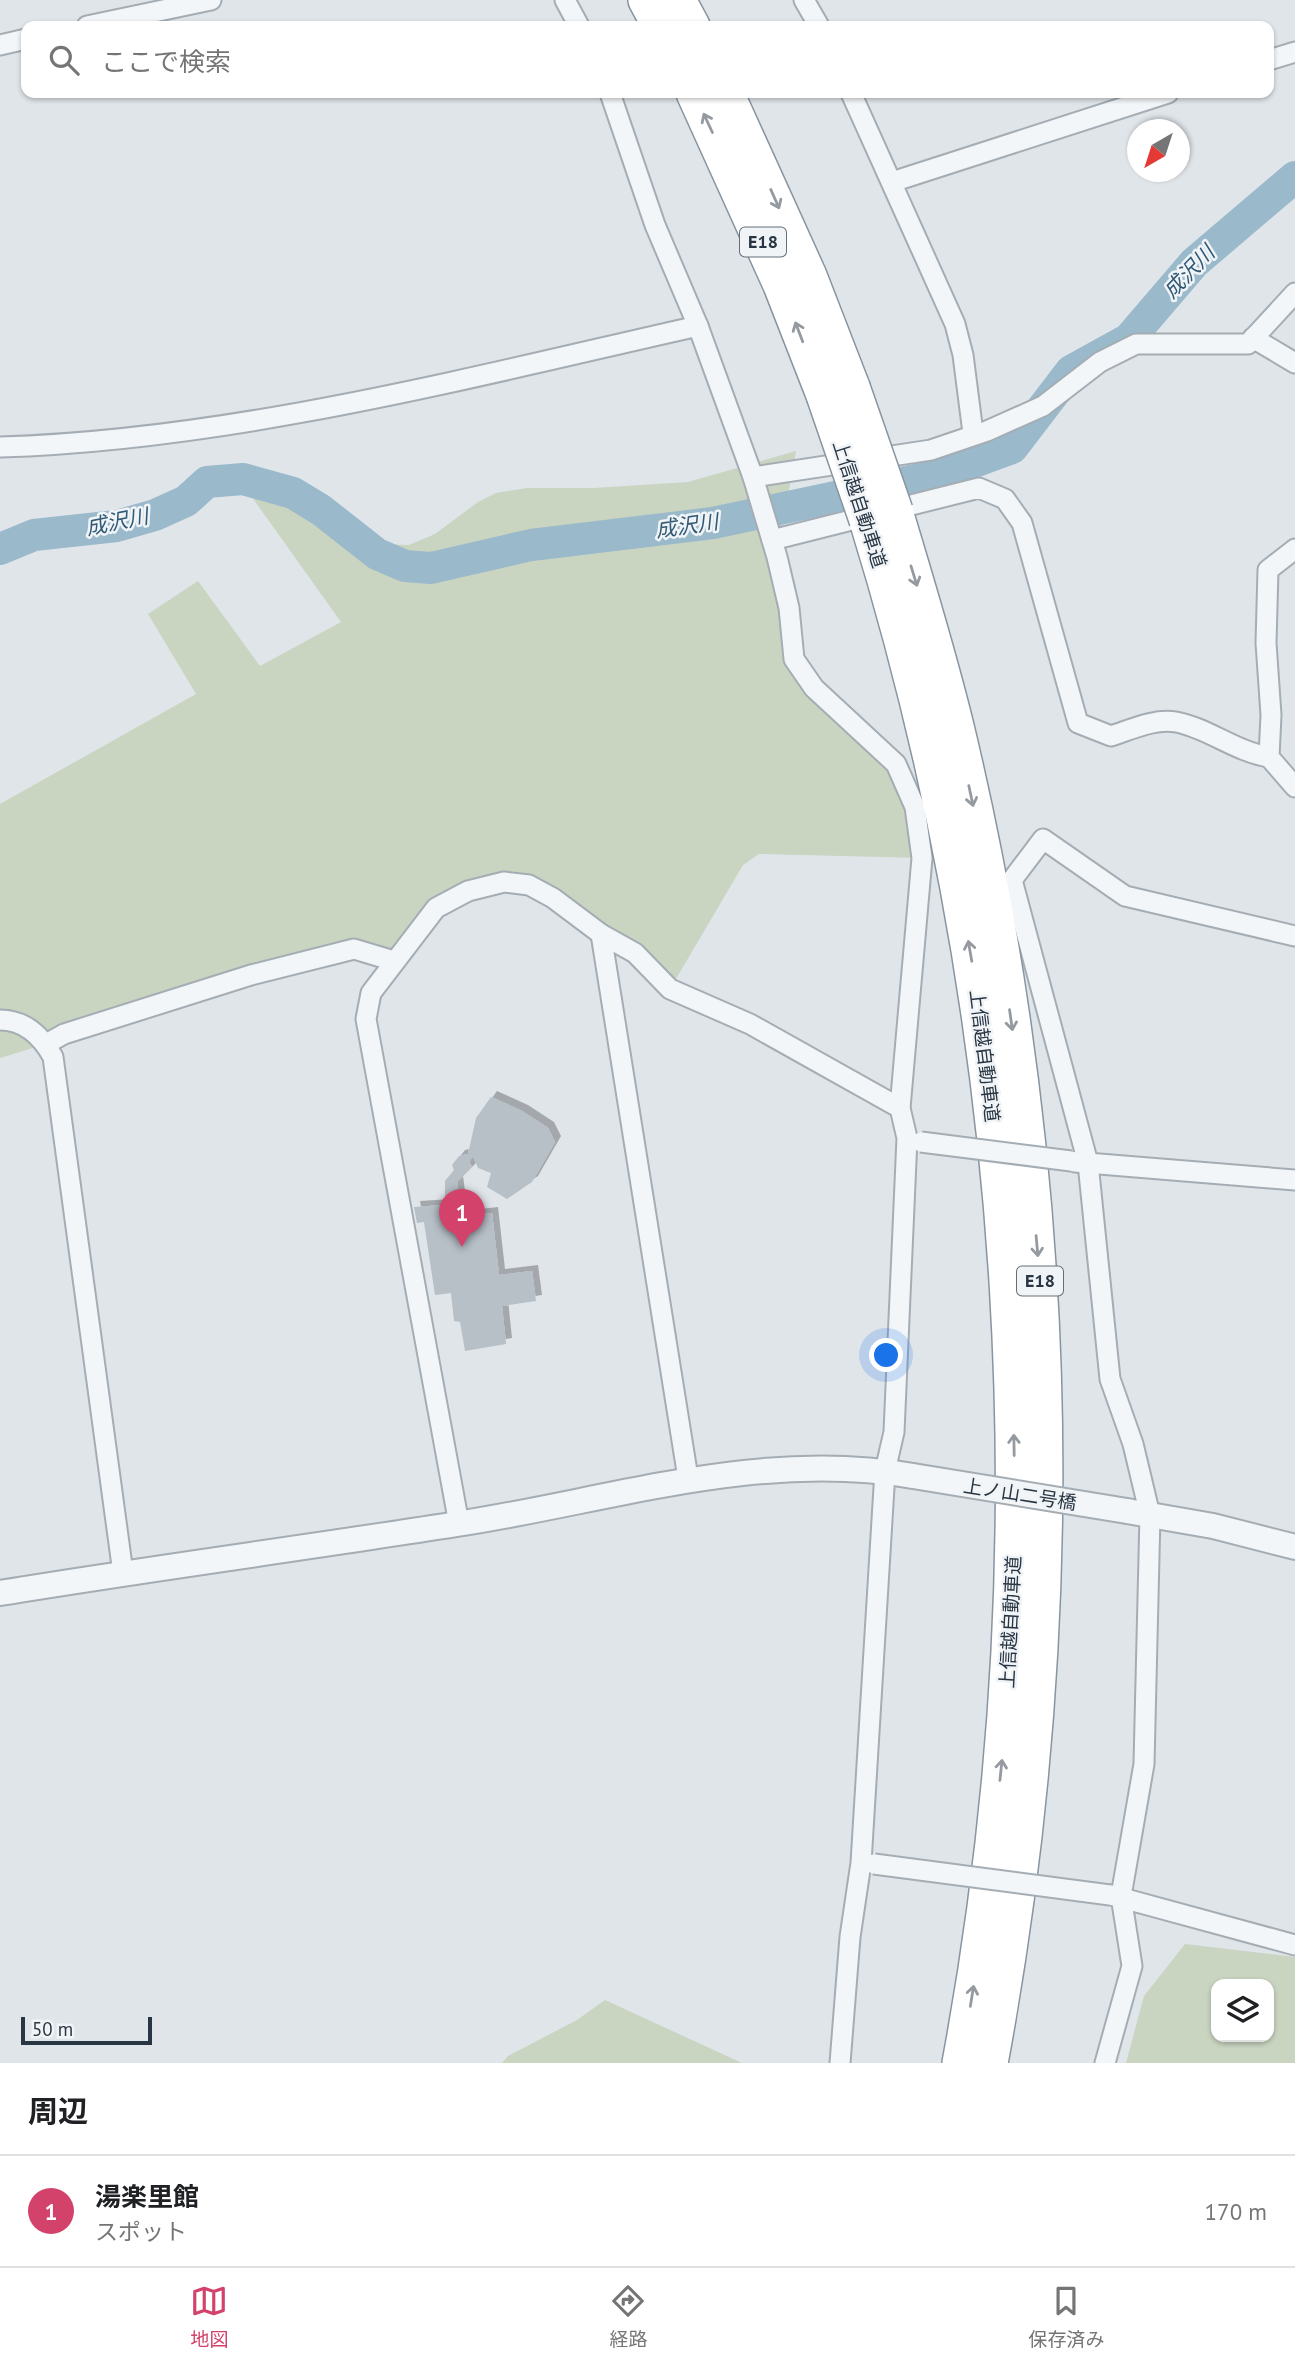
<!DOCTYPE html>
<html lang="ja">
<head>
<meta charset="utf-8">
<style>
  :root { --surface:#fff; --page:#f2f2f2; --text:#202124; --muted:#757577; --line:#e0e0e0; --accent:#d3426b }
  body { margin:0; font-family:"PT Sans","Noto Sans JP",sans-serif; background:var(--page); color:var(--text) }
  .controls { position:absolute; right:21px; bottom:21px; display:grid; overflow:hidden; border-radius:14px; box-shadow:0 2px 5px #0004 }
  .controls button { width:63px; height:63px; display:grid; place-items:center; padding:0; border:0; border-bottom:2px solid var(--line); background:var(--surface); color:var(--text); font:35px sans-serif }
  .compass { position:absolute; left:1127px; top:119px; width:63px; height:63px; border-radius:50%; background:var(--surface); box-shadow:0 2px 5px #0004; rotate:219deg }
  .scale { position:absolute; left:21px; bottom:18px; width:131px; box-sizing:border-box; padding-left:7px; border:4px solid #283542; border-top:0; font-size:19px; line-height:24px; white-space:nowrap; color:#283542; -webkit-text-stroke:5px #f0f4f7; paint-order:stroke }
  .you { position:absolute; left:887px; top:1356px; width:24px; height:24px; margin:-18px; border:5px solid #fff; border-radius:50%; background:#1a73e8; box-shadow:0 0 0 10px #1a73e833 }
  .badge { display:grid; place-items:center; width:46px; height:46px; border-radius:50%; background:var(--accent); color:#fff; font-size:23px; font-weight:700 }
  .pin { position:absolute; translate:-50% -58px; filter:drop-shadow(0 2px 4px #0008) }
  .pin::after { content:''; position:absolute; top:37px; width:24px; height:21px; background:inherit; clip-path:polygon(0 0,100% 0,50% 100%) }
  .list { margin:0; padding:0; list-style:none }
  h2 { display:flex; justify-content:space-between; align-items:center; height:91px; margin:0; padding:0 28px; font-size:30px }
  h2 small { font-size:23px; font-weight:400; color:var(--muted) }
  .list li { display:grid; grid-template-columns:46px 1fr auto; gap:21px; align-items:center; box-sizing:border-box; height:112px; padding:0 28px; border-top:2px solid var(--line) }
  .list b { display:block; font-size:26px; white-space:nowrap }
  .list p { margin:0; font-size:23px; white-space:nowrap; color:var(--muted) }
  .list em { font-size:23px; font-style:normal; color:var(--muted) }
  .icon { flex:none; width:38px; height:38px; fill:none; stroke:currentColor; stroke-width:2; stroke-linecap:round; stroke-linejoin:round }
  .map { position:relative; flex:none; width:1295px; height:2063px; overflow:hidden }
  .search { position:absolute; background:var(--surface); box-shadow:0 2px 5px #0004; left:21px; right:21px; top:21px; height:77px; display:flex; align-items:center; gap:18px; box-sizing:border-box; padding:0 24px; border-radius:14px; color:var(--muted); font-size:26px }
  .sheet { height:203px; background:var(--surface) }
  nav { display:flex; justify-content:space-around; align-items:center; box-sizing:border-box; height:98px; border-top:2px solid var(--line); background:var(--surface); font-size:19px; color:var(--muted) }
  nav a { display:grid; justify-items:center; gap:4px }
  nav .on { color:var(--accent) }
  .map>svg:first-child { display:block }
  .green { fill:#c9d4c1; fill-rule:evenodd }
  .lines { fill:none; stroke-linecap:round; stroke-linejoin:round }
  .river { stroke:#9ab9cb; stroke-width:32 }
  .building { fill:#b7bfc7; filter:url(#shadow) }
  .minor-casing { stroke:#a5adb4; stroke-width:23 }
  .tertiary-casing { stroke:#a5adb4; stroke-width:28 }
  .motorway-casing { stroke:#8795a1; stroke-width:38 }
  .minor { stroke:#f3f6f8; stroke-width:19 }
  .tertiary { stroke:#f3f6f8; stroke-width:24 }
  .motorway { stroke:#fff; stroke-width:35 }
  .minor-bridge-casing { stroke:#a5adb4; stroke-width:23; stroke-linecap:butt }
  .tertiary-bridge-casing { stroke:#a5adb4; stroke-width:28; stroke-linecap:butt }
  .motorway-bridge-casing { stroke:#8795a1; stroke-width:38; stroke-linecap:butt }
  .minor-bridge { stroke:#f3f6f8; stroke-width:19 }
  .tertiary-bridge { stroke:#f3f6f8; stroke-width:24 }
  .motorway-bridge { stroke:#fff; stroke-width:35 }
  .oneway { stroke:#949aa0 }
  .labels { text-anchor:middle; stroke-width:5; stroke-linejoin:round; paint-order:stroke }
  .shield { fill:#f0f4f7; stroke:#646e78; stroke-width:2 }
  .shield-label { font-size:18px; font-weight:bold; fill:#283542 }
  .street-label { font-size:19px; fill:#283542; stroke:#f0f4f7 }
  .water-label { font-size:21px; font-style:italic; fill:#315a77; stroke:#f0f4f7 }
</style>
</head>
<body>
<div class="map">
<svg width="1295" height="2063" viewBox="0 0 1295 2063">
  <defs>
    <filter id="shadow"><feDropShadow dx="6" dy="-6" stdDeviation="0" flood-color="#0004"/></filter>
  </defs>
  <rect width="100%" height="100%" fill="#e0e5ea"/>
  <g class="green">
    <path d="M796,451l-19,106 17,102 98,112 30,87 -163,-4 -16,11 -73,124 -141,-104 -61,6 -74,70 -40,-12 -354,109v-254l196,-110 -48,-80 50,-33 62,85 81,-44 -97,-136 40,11 90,47 35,1 26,-11 43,-32 18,-9 31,-5h67l94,-6z"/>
    <path d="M1185,1944l110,13v106h-169l18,-67zM1269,1984v53h-53v-53z"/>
    <path d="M605,2000l137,63h-240l6,-7 69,-36z"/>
  </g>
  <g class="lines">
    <path class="river" d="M0,549l34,-14 83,-9 38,-11 31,-14 21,-19 36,-3 50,14 28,17 56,44 28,12 26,2 100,-23 182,-22 226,-48 73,-27 59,-77 58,-32 65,-76 101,-86"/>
  </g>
  <path class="building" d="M491,1097l31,14 26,17 7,14 -23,40 -25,17 -20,-12 4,-14 -13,-5 -5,-12 -4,6 3,5 -15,15 3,22 12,-1 2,12 18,-2 7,62 33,-4 4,30 -34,5 4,38 -41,7 -5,-29 -6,-1 -3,-28 -16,2 -11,-73 -7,1 -3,-16 31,-2v-24l9,-11 -2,-5 7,-9 9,-2 8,-36z"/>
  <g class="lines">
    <g class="minor-casing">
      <g id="minor">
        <path d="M565,0l14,26"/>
        <path d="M804,0l15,26"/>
        <path d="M87,26l124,-26"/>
        <path d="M0,45l26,-6"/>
        <path d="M1269,60l26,-8"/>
        <path d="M610,93l45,132 43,101 55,151 24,80 12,51 5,51 20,29 82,76 19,43 7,51 -22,250 7,30 -13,294 -9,39 -24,392 -11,74 -10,126"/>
        <path d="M851,93l104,231 8,31 10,78"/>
        <path d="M892,182l276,-89"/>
        <path d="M1253,338l42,25"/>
        <path d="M0,447c232,-7 472,-70 698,-121"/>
        <path d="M753,477l178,-27 56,-19 56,-25 57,-44 36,-18h112l47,-51"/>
        <path d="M772,540l207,-52 26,11 17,24 56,200 33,13c19,-6 44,-18 65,-14 32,6 60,30 93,35"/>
        <path d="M1295,549l-27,21 -2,73 5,72 -2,42 26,30"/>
        <path d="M601,934l87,544"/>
        <path d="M0,1020c25,0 42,17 53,37l70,516"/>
        <path d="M46,1044l18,-10 187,-59 103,-26 40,12"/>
        <path d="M1075,1162l220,18"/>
        <path d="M459,1524l-93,-505 5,-26 65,-85 32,-17 36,-9 25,3 24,13 48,36 34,19 35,36 80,35 150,84"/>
        <path d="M1111,1895l184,50"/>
        <path d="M1105,2063l27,-97 -11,-70 23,-132 6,-249 -17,-71 -23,-65 -22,-216 -76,-283 31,-41 82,57 170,40"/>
      </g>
    </g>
    <g class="tertiary-casing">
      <g id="tertiary">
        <path d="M1127,1511l86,15 82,21"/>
        <path d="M0,1593c152,-25 305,-45 457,-69 151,-23 301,-75 456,-48"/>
      </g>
    </g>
    <g class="motorway-casing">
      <g id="motorway">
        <path d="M646,0l14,26"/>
        <path d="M678,0l14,26"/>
        <path d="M694,93l87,192 43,110"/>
        <path d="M726,93l83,183 43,111"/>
        <path d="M895,511c22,75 46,151 64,228 103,438 113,881 31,1324"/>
        <path d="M867,520c154,499 189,1028 93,1543"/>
      </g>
    </g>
    <use href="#minor" class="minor"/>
    <use href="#tertiary" class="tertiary"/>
    <use href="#motorway" class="motorway"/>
    <g class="minor-bridge-casing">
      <g id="minor-bridge">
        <path d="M921,1142l150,19"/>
        <path d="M874,1864l236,31"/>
      </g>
    </g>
    <g class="tertiary-bridge-casing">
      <path id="tertiary-bridge" d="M913,1476l214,35"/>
    </g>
    <g class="motorway-bridge-casing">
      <g id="motorway-bridge">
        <path d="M852,387l43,124"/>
        <path d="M824,395l43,125"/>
      </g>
    </g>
    <use href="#minor-bridge" class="minor-bridge"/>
    <use href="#tertiary-bridge" class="tertiary-bridge"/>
    <use href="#motorway-bridge" class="motorway-bridge"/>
  </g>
  <defs><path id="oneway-shaft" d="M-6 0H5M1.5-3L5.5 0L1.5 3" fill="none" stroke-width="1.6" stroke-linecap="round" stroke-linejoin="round" transform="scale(1.75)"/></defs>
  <g class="oneway">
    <use href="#oneway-shaft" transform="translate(708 123) rotate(-115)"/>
    <use href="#oneway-shaft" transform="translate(775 199) rotate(66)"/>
    <use href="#oneway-shaft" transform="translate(799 332) rotate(-111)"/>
    <use href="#oneway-shaft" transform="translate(914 576) rotate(73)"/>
    <use href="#oneway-shaft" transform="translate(971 796) rotate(78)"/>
    <use href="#oneway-shaft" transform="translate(970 951) rotate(-100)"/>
    <use href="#oneway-shaft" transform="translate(1011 1020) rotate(82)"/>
    <use href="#oneway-shaft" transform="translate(1037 1246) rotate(85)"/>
    <use href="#oneway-shaft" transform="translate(1014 1445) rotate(-91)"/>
    <use href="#oneway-shaft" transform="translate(1001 1770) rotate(-84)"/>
    <use href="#oneway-shaft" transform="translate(972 1996) rotate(-81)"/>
  </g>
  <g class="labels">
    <g class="shield">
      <rect x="740" y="227.5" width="46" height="29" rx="5"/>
      <rect x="1017" y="1266.5" width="46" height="29" rx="5"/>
    </g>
    <g class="shield-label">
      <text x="763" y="248">E18</text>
      <text x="1040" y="1287">E18</text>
    </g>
    <g class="street-label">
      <text transform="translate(860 504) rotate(72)" y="7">上信越自動車道</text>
      <text transform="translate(985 1056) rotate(83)" y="7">上信越自動車道</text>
      <text transform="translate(1020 1494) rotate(9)" y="7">上ノ山二号橋</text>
      <text transform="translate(1010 1622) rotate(-87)" y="7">上信越自動車道</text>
    </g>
    <g class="water-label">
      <text transform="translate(1189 272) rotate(-46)" y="7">成沢川</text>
      <text transform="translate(117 522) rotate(-11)" y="7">成沢川</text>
      <text transform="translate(687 526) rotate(-8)" y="7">成沢川</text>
    </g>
  </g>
</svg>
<div class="controls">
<button><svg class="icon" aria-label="layers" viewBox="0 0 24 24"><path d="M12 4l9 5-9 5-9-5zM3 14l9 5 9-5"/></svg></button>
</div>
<svg class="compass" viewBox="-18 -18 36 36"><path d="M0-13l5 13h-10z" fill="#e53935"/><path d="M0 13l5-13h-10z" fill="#757577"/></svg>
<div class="scale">50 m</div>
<div class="you"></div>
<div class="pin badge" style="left:462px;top:1247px">1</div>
<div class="search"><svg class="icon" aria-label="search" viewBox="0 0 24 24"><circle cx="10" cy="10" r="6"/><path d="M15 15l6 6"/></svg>ここで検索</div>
</div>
<section class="sheet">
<h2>周辺<small></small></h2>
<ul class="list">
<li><span class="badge">1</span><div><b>湯楽里館</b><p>スポット</p></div><em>170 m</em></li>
</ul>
</section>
<nav>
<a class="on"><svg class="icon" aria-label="map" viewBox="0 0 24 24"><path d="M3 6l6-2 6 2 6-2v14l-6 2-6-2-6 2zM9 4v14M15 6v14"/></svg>地図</a>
<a><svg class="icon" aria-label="directions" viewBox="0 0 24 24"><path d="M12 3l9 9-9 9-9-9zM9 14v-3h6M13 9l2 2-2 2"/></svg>経路</a>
<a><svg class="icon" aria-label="saved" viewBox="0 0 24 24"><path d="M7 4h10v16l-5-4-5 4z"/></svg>保存済み</a>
</nav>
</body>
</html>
